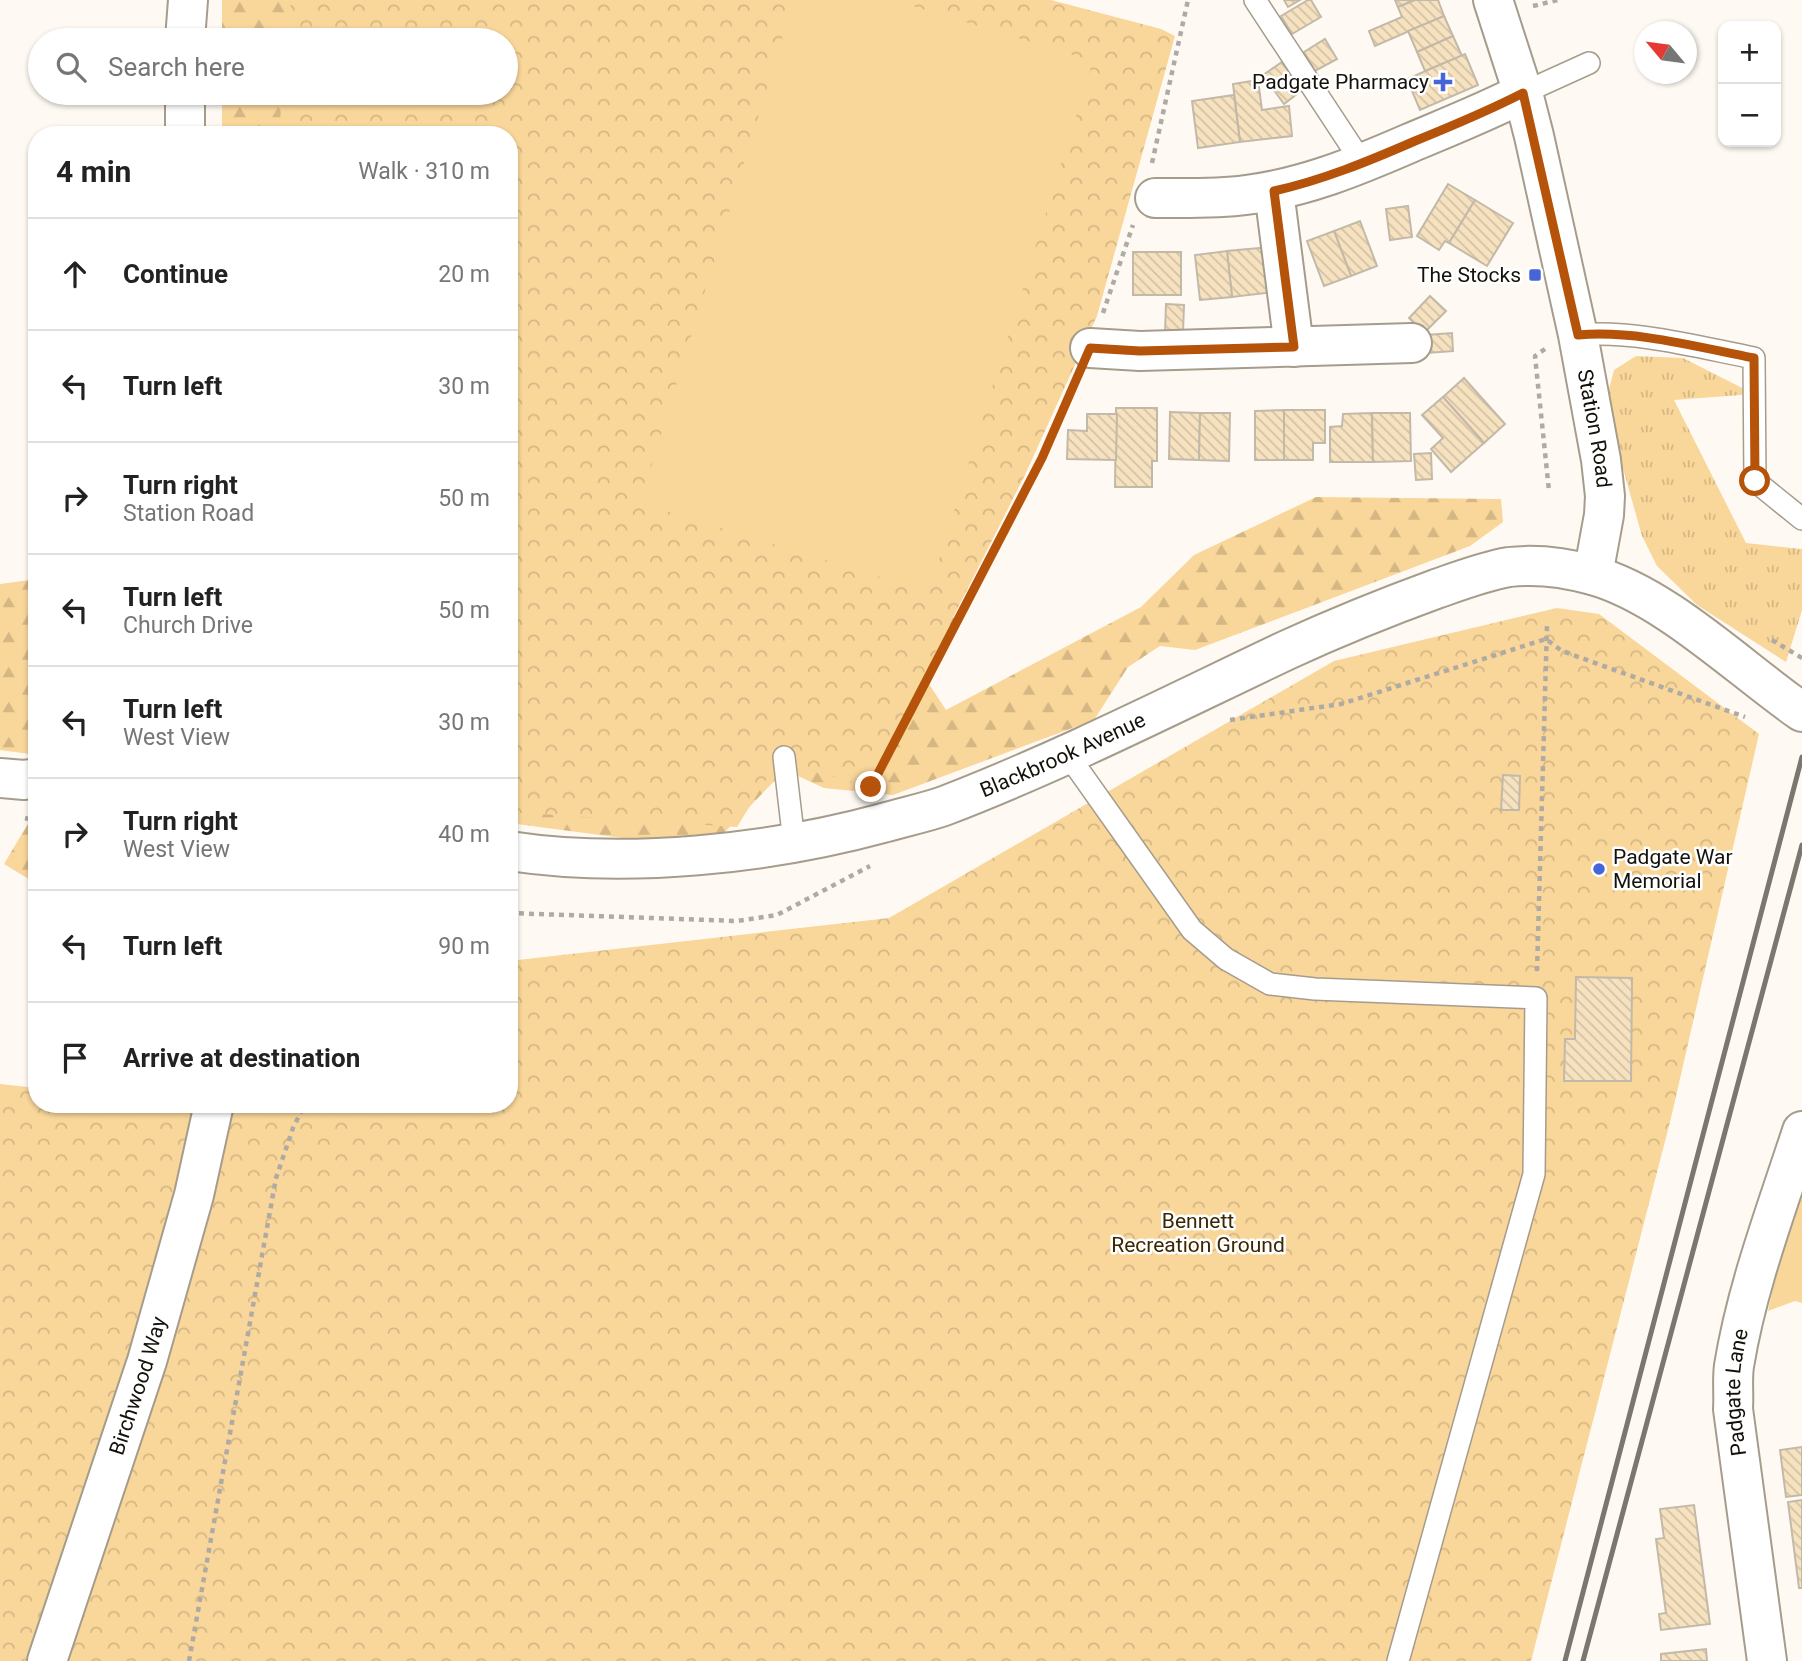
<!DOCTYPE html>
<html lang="en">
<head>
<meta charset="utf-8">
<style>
  :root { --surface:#fff; --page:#f2f2f2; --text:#222; --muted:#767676; --line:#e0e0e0 }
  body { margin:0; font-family:Roboto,sans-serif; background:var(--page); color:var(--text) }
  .controls { position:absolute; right:21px; top:21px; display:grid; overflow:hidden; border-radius:14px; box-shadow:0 2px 5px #0004 }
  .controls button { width:63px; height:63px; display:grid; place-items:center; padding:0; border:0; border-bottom:2px solid var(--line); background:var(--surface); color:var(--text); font:35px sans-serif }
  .compass { position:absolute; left:1634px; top:21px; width:63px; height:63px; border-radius:50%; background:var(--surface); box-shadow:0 2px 5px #0004; rotate:299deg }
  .stop { position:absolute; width:21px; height:21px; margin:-16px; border:5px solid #b45309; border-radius:50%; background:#fff }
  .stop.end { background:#b45309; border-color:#fff; box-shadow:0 2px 7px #0008 }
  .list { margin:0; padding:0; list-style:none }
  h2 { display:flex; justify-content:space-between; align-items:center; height:91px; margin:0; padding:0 28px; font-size:30px }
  h2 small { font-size:23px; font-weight:400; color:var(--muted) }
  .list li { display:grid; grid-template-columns:46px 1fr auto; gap:21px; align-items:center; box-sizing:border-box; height:112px; padding:0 28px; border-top:2px solid var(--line) }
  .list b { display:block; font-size:26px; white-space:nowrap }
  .list p { margin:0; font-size:23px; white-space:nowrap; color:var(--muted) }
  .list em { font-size:23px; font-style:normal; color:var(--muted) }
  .icon { flex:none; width:38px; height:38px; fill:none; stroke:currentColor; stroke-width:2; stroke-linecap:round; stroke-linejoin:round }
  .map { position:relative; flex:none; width:1802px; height:1661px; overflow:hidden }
  .search { position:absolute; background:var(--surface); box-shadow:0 2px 5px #0004; left:28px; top:28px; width:490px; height:77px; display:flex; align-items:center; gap:18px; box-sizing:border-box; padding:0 24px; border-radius:38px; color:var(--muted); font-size:26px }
  .panel { position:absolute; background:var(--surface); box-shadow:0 2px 5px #0004; left:28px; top:126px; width:490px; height:987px; border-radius:28px }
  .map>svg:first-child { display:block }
  .grass { fill:url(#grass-tufts) }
  .forest { fill:url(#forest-firs) }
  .park { fill:url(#park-crowns) }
  .pitch { fill:#f9d69a }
  .building { fill:url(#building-back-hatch); stroke:#c3b9a8; stroke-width:2 }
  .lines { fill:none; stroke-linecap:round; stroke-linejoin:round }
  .service-casing { stroke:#a69c8c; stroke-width:24 }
  .minor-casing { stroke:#a69c8c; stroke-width:42 }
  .tertiary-casing { stroke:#a69c8c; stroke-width:42 }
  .primary-casing { stroke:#a69c8c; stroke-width:42 }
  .path { stroke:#afaba4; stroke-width:4.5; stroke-dasharray:5 5; stroke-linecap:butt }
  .service { stroke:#fff; stroke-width:21 }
  .minor { stroke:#fff; stroke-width:38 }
  .tertiary { stroke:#fff; stroke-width:38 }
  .primary { stroke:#fff; stroke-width:38 }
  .rail { stroke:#7a7670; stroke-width:5 }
  .route { stroke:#b45309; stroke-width:9 }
  .poi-dot { fill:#4565d8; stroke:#fff; stroke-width:2.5 }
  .labels { text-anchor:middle; stroke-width:5; stroke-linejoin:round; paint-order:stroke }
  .poi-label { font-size:21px; fill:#15120c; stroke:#fff; text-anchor:end }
  .street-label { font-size:21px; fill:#15120c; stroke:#fff }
  .park-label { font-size:21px; fill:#3b2700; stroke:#fff }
</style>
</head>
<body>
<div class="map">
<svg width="1802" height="1661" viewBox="0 0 1802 1661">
  <defs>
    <pattern id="grass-tufts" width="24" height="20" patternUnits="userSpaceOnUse" patternTransform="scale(1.75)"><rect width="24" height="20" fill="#f9d69a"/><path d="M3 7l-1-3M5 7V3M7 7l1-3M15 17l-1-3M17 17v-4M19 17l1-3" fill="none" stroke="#d5b784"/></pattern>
    <pattern id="forest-firs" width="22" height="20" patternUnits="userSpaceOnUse" patternTransform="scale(1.75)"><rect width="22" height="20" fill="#f9d69a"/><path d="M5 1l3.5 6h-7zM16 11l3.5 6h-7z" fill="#d5b784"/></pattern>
    <pattern id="park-crowns" width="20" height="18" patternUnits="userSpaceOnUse" patternTransform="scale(1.75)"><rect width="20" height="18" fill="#f9d69a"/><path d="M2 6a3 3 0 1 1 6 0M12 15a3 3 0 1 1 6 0" fill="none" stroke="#d5b784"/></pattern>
    <pattern id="building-back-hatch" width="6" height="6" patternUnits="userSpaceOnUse" patternTransform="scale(1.75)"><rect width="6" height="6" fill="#f7e2c0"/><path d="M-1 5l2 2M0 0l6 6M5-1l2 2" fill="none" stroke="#d3c1a4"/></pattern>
  </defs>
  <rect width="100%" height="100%" fill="#fefaf3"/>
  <path class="grass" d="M1636,356l47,2 71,36 -80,6 72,143 56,6v61l-16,52 -89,-57 -40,-39 -15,-30 -37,-131 9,-35z"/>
  <g class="forest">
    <path d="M222,0h81l-2,40h-79z"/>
    <path d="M222,93h76l-2,42h-74z"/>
    <path d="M1316,497l185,2 2,23 -33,24 -275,104 -35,-4 -32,21 -34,53 -201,75 -69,-7 -39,-18 -62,64 -70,8 -144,-19v-286l450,82 -30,65 17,26 195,-103 53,-52z"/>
    <path d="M37,579v176l-37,-5v-166z"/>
    <path d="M29,822l8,3v59l-33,-20z"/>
  </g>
  <g class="park">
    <path d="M291,0h760l110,29 14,7 -78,280 -72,159 -157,311 -91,-24 -40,65 -228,-15v-677h-230l3,-42h224v-53h-219z"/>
    <path d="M1557,608l42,6 160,120 -88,384 -140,543h-1531v-577l37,4v16h148l79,9 7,-9h238v-143l380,-43 445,-257z"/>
  </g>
  <g class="pitch">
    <path d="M794,0h99l200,61 -164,531 -289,-89z"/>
    <path d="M1802,1171v132l-7,-2 -27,10 17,-79z"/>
  </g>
  <g class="building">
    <path d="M1284,0h16l-12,7z"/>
    <path d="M1308,0h3l10,17 -29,17 -11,-18z"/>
    <path d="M1395,0h20l-17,7z"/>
    <path d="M1415,0h23l6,16 -69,30 -6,-15 33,-14 -4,-10z"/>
    <path d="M1444,16l9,20 -36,16 -9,-21z"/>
    <path d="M1453,36l9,20 -37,15 -8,-19z"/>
    <path d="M1325,39l12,20 -22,12 -11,-19z"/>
    <path d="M1465,54l13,31 -58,25 -13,-31z"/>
    <path d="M1282,62l20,28 -18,14 -21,-29z"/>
    <path d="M1258,80l4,30 27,-4 3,30 -52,6 -7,-58z"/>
    <path d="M1234,95l6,47 -42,6 -6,-47z"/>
    <path d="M1448,184l27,16 -26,43 -4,-2 -6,9 -22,-14z"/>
    <path d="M1475,200l38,23 -26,43 -38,-23z"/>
    <path d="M1408,206l4,31 -22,3 -4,-31z"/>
    <path d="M1360,221l17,45 -26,10 -17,-45z"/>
    <path d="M1334,231l17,45 -27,10 -17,-45z"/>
    <path d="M1270,247l5,45 -43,5 -5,-46z"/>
    <path d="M1227,251l5,46 -32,3 -5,-45z"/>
    <rect x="1133" y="252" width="48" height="43"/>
    <path d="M1430,296l16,15 -22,22 -15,-15z"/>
    <path d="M1166,304l18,1 -1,28 -18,-1z"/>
    <path d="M1452,333l1,18 -26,2 -1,-18z"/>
    <path d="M1464,378l41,46 -21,19 -41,-46z"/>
    <path d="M1443,397l41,46 -33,29 -20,-23 12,-11 -21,-23z"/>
    <path d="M1116,408h41v53h-5v26h-37z"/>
    <path d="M1284,410v50h-29v-49z"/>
    <path d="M1284,410h41v33h-12v17h-29z"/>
    <path d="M1170,412l30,1 -1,47 -30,-1z"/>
    <path d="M1200,413h30l-1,48 -30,-1z"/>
    <path d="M1372,413l1,49h-43v-35l12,-1 1,-12z"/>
    <path d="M1372,413h38l1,48 -38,1z"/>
    <path d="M1087,414h30l-1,46 -49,-1 1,-29 19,1z"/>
    <path d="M1431,453l1,26 -16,1 -2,-26z"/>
    <path d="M1503,775l17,1 -1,34h-18z"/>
    <path d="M1576,977l56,1 -1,103h-67l1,-42h10z"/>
    <path d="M1802,1447v48l-16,2 -6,-47z"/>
    <path d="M1802,1500v88h-3l-11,-86z"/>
    <path d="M1694,1505l16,119 -49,6 -2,-16 7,-1 -10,-74 8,-1 -4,-29z"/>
    <path d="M1706,1649l1,12h-46v-7z"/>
  </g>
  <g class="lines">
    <g class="service-casing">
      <g id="service">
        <path d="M1255,0l108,164"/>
        <path d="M1523,93l66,-30"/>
        <path d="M1578,335c58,-5 119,12 176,23l1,123 47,38"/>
        <path d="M1068,755l124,175 34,29 44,25 45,5 221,9 -2,176 -136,487"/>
        <path d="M784,757l10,85"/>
      </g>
    </g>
    <g class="minor-casing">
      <g id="minor">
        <path d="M1274,191l20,156"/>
        <path d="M1155,198c30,0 61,1 91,-3 58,-7 111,-29 164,-52 38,-16 76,-31 113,-50"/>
        <path d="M1090,348l50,3 272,-8"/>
      </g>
    </g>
    <g class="tertiary-casing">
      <g id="tertiary">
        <path id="s1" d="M1493,0l30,93 11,43 44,199 23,125 4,36 -1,19 -11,60"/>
        <path d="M0,778l24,2 13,-2"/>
        <path id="s2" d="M509,851c118,18 260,3 374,-28 20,-6 41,-10 61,-17 117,-45 229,-102 343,-156 50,-23 97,-42 149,-61 23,-8 49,-18 73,-22 27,-3 58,1 83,8 73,20 148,94 210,137"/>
        <path id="s3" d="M1767,1661l-34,-252c1,-14 -1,-29 1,-43 13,-80 43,-158 68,-235"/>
      </g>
    </g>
    <g class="primary-casing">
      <g id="primary">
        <path d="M185,40l3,-40"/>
        <path d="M185,135v-42"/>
        <path id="s4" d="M47,1661l100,-300 47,-166 20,-91"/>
      </g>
    </g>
    <g class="path">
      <path d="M1533,6l25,-6"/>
      <path d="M1152,163l36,-163"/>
      <path d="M1103,313l30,-88"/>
      <path d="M1545,349l-10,7 14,135"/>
      <path d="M1772,640l30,18"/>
      <path d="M1230,720l111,-16 205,-65 16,12 183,66"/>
      <path d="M870,790l172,-332 34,-79"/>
      <path d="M25,818l12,3"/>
      <path d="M509,913l228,8 40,-6 93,-49"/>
      <path d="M1537,971l10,-345"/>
      <path d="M189,1661l87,-483 17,-50 12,-24"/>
    </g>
    <use href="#service" class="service"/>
    <use href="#minor" class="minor"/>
    <use href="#tertiary" class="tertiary"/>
    <use href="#primary" class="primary"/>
    <g class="rail">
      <path d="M1565,1661l237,-904"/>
      <path d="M1583,1661l219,-816"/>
    </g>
  </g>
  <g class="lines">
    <path class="route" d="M871,787l171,-329 48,-110 50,3 154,-4 -20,-156c49,-11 95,-30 141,-50 37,-15 73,-30 108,-48l55,242c58,-5 119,12 176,23l1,123"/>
  </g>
  <g class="poi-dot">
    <path d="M1439.5 71.5h7v7h7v7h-7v7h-7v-7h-7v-7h7z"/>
    <rect x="1528" y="268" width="14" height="14" rx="3.5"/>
    <circle cx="1599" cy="869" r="7"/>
  </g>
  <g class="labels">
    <g class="poi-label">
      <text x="1429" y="89">Padgate Pharmacy</text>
      <text x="1521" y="282">The Stocks</text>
      <text x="1613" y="864" text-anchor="start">Padgate War<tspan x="1613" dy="24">Memorial</tspan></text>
    </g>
    <g class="street-label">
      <text dy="7" stroke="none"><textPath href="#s1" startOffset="441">Station Road</textPath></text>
      <text dy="7" stroke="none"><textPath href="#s2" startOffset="570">Blackbrook Avenue</textPath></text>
      <text dy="7" stroke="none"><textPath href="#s4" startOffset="290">Birchwood Way</textPath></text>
      <text dy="7" stroke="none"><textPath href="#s3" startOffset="271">Padgate Lane</textPath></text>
    </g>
    <g class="park-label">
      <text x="1198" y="1228">Bennett<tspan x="1198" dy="24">Recreation Ground</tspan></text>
    </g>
  </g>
</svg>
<div class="controls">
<button>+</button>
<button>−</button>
</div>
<svg class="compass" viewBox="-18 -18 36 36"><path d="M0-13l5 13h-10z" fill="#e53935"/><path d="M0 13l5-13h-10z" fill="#767676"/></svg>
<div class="stop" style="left:1755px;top:481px"></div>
<div class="stop end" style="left:871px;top:787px"></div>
<div class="search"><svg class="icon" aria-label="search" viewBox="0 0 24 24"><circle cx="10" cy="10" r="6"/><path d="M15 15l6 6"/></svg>Search here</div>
<section class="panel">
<h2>4 min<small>Walk · 310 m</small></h2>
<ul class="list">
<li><svg class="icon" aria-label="ahead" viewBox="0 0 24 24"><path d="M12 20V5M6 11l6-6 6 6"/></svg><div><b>Continue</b></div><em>20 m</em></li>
<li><svg class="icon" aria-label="left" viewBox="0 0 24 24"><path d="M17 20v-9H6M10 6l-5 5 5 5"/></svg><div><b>Turn left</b></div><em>30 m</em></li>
<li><svg class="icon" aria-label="right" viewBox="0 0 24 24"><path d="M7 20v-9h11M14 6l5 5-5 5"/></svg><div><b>Turn right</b><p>Station Road</p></div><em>50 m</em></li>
<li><svg class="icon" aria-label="left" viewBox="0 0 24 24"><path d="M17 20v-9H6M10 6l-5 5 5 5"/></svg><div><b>Turn left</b><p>Church Drive</p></div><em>50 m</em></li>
<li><svg class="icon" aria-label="left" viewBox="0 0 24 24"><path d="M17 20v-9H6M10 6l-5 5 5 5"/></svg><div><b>Turn left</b><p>West View</p></div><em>30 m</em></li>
<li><svg class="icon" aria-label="right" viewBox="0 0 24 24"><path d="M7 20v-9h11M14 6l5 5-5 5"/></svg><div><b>Turn right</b><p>West View</p></div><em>40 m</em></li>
<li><svg class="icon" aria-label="left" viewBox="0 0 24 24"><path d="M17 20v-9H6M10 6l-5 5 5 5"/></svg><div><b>Turn left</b></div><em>90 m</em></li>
<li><svg class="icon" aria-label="arrive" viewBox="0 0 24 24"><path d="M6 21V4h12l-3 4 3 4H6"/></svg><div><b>Arrive at destination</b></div></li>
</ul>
</section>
</div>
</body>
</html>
